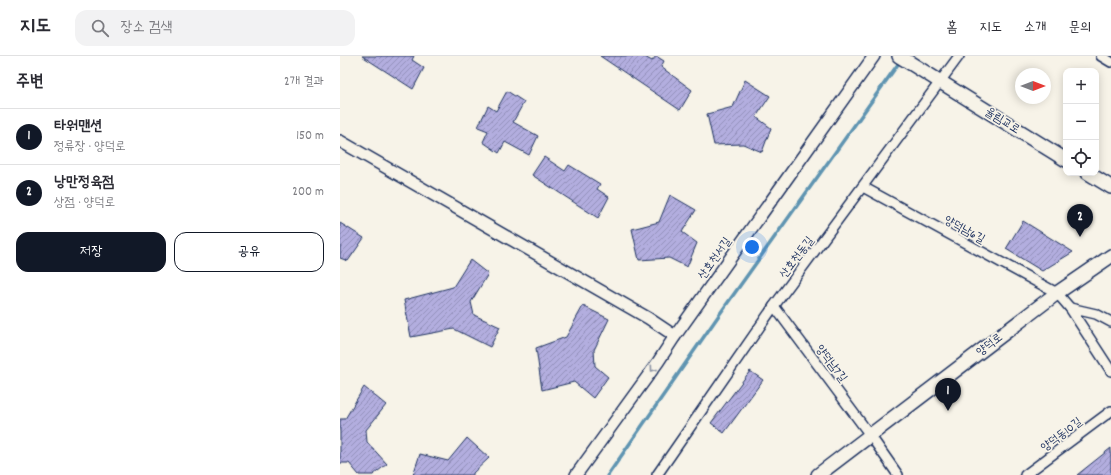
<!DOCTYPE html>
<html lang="ko">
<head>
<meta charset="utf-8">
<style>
  :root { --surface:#fff; --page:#f2f2f3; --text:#2b2b33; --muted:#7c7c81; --line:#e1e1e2; --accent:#111827 }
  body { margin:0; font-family:Dekko,"Poor Story",sans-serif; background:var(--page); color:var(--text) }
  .controls { position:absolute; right:12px; top:12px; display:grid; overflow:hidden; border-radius:8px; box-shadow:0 2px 10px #0003 }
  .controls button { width:36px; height:36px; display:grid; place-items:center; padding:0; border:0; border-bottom:1px solid var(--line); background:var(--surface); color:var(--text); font:20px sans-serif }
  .compass { position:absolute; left:675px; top:12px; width:36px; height:36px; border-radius:50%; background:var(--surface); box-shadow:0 2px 10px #0003; rotate:90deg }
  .you { position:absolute; left:412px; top:191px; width:14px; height:14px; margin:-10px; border:3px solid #fff; border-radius:50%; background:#1a73e8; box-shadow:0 0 0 6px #1a73e833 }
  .badge { display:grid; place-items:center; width:26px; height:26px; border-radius:50%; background:var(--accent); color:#fff; font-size:13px; font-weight:700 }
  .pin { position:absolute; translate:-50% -33px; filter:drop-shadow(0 1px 2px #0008) }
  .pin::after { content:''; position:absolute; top:21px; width:14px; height:12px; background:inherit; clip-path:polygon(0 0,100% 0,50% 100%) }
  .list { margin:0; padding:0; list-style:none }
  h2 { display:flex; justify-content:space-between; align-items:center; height:52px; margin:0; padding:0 16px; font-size:17px }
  h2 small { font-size:13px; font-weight:400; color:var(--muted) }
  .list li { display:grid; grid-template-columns:26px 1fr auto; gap:12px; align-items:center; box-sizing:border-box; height:56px; padding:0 16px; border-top:1px solid var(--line) }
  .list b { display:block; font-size:15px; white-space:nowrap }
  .list p { margin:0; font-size:13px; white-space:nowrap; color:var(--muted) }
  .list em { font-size:13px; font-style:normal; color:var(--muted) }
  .actions { display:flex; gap:8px; padding:12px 16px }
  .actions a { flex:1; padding:9px 0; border:1px solid var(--accent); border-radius:12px; text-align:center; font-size:14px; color:var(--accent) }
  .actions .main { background:var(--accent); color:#fff }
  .icon { flex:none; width:22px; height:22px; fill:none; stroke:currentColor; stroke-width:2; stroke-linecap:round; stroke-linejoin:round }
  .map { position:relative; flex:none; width:771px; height:419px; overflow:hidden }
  header { display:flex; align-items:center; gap:24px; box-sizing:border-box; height:56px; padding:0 20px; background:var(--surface); border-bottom:1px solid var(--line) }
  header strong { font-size:19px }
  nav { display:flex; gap:22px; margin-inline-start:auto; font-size:14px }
  .search { width:280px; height:36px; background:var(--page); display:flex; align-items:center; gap:10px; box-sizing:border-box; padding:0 14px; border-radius:12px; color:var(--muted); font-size:15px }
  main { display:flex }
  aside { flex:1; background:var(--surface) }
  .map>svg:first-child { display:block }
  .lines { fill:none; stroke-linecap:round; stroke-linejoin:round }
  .stream { stroke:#5e94b1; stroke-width:3.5 }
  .building { fill:url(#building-hatch); stroke:#1b2f5e }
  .minor-casing { stroke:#1b2f5e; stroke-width:12 }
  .tertiary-casing { stroke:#1b2f5e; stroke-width:14 }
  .secondary-casing { stroke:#1b2f5e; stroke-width:16 }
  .minor { stroke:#f7f3e8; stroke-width:9 }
  .tertiary { stroke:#f7f3e8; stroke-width:11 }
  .secondary { stroke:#f7f3e8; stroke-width:13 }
  .oneway { stroke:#8991a3 }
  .labels { text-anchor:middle; stroke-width:3.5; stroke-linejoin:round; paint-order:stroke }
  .street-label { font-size:12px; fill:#1b2f5e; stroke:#f7f3e8 }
</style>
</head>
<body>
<header>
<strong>지도</strong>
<div class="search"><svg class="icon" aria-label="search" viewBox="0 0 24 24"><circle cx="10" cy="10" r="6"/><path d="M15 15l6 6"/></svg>장소 검색</div>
<nav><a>홈</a><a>지도</a><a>소개</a><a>문의</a></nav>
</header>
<main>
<aside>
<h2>주변<small>2개 결과</small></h2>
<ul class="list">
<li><span class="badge">1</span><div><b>타워맨션</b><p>정류장 · 양덕로</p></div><em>150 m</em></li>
<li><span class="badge">2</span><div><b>낭만정육점</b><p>상점 · 양덕로</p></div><em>200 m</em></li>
</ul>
<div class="actions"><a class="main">저장</a><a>공유</a></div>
</aside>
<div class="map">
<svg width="771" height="419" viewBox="0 0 771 419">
  <defs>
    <pattern id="building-hatch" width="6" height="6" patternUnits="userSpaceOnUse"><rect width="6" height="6" fill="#b3aedf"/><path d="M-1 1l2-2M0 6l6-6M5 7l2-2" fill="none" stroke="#918eb8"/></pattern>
  </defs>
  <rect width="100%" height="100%" fill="#f7f3e8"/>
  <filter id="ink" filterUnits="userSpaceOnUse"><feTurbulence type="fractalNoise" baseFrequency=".025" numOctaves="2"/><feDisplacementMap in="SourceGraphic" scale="8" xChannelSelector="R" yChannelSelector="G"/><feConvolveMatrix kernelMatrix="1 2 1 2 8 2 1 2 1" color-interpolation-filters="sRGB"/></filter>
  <g filter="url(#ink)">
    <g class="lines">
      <path class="stream" d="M268,419l111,-160 182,-255"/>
    </g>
    <g class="building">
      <path d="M22,0h52l-2,4 12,8 -11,21z"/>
      <path d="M260,0h43l9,5 4,-5 8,5 -3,6 31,23 -12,20z"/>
      <path d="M405,24l25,16 -14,21 15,11 -9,24 -19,-8 -29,1 -7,-31 26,-7z"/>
      <path d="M167,35l17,11 -11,20 25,14 -9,19 -24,-13 -6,11 -16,-11 5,-11 -10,-4 10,-21 8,5z"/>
      <path d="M204,101l21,14 4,-6 31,19 -3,5 12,8 -11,21 -66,-43z"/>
      <path d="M330,139l26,15 -14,22 15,11 -10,24 -18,-9 -30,2 -7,-31 27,-7z"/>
      <path d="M683,165l50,31 -31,19 -36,-22z"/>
      <path d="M0,167l24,15 -16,23 -8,-3z"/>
      <path d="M130,204l18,14 -17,28 3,13 26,12 -10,20 -36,-18 -43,8 -7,-37 49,-13z"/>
      <path d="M243,250l26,13 -15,31 1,16 13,11 -15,21 -19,-16 -32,8 -6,-42 30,-11z"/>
      <path d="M410,315l13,9 -39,53 -13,-10z"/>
      <path d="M24,331l22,18 -20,25 1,12 20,22 -14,11h-14l-10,-12h-9v-44h5z"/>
      <path d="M127,382l22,20 -16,15v2h-60l7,-21 28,7z"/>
      <path d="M771,392v27h-34z"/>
    </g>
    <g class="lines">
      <g class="minor-casing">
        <g id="minor">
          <path d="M761,0l10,6"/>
          <path d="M523,131l194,106 13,15 41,63"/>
          <path d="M434,250l96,129 28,40"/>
          <path d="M730,252l26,6 15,8"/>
          <path d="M317,419l117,-169 185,-250"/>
          <path d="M685,419l86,-64"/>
        </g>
      </g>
      <g class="tertiary-casing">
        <g id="tertiary">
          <path d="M0,85l308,177 27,18"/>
          <path d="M236,419l82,-113 17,-26 199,-280"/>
        </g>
      </g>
      <g class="secondary-casing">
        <g id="secondary">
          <path d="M559,0l167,104"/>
          <path d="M748,117l23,14"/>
          <path d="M478,419l239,-182 54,-37"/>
        </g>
      </g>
      <use href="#minor" class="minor"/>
      <use href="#tertiary" class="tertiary"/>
      <use href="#secondary" class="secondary"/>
    </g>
    <defs><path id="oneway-chevron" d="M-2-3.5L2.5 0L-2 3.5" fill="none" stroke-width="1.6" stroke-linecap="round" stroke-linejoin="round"/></defs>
    <use class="oneway" href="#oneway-chevron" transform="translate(313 313) rotate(126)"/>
  </g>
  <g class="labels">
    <g class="street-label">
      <text transform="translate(663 64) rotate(32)" y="4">율림교로</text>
      <text transform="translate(625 173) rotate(29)" y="4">양덕남6길</text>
      <text transform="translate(456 201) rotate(-53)" y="4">산호천동길</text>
      <text transform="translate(374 202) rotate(-55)" y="4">산호천서길</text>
      <text transform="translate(649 288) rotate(-37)" y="4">양덕로</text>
      <text transform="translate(492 307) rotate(53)" y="4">양덕남7길</text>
      <text transform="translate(721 378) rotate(-37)" y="4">양덕동10길</text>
    </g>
  </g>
</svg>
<div class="controls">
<button>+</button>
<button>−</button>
<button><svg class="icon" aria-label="locate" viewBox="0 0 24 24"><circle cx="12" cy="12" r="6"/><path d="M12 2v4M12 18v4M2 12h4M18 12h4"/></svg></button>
</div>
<svg class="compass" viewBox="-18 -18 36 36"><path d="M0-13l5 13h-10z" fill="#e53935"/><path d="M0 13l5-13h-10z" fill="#7c7c81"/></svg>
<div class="you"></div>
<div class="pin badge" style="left:608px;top:355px">1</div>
<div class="pin badge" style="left:740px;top:181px">2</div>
</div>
</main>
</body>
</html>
